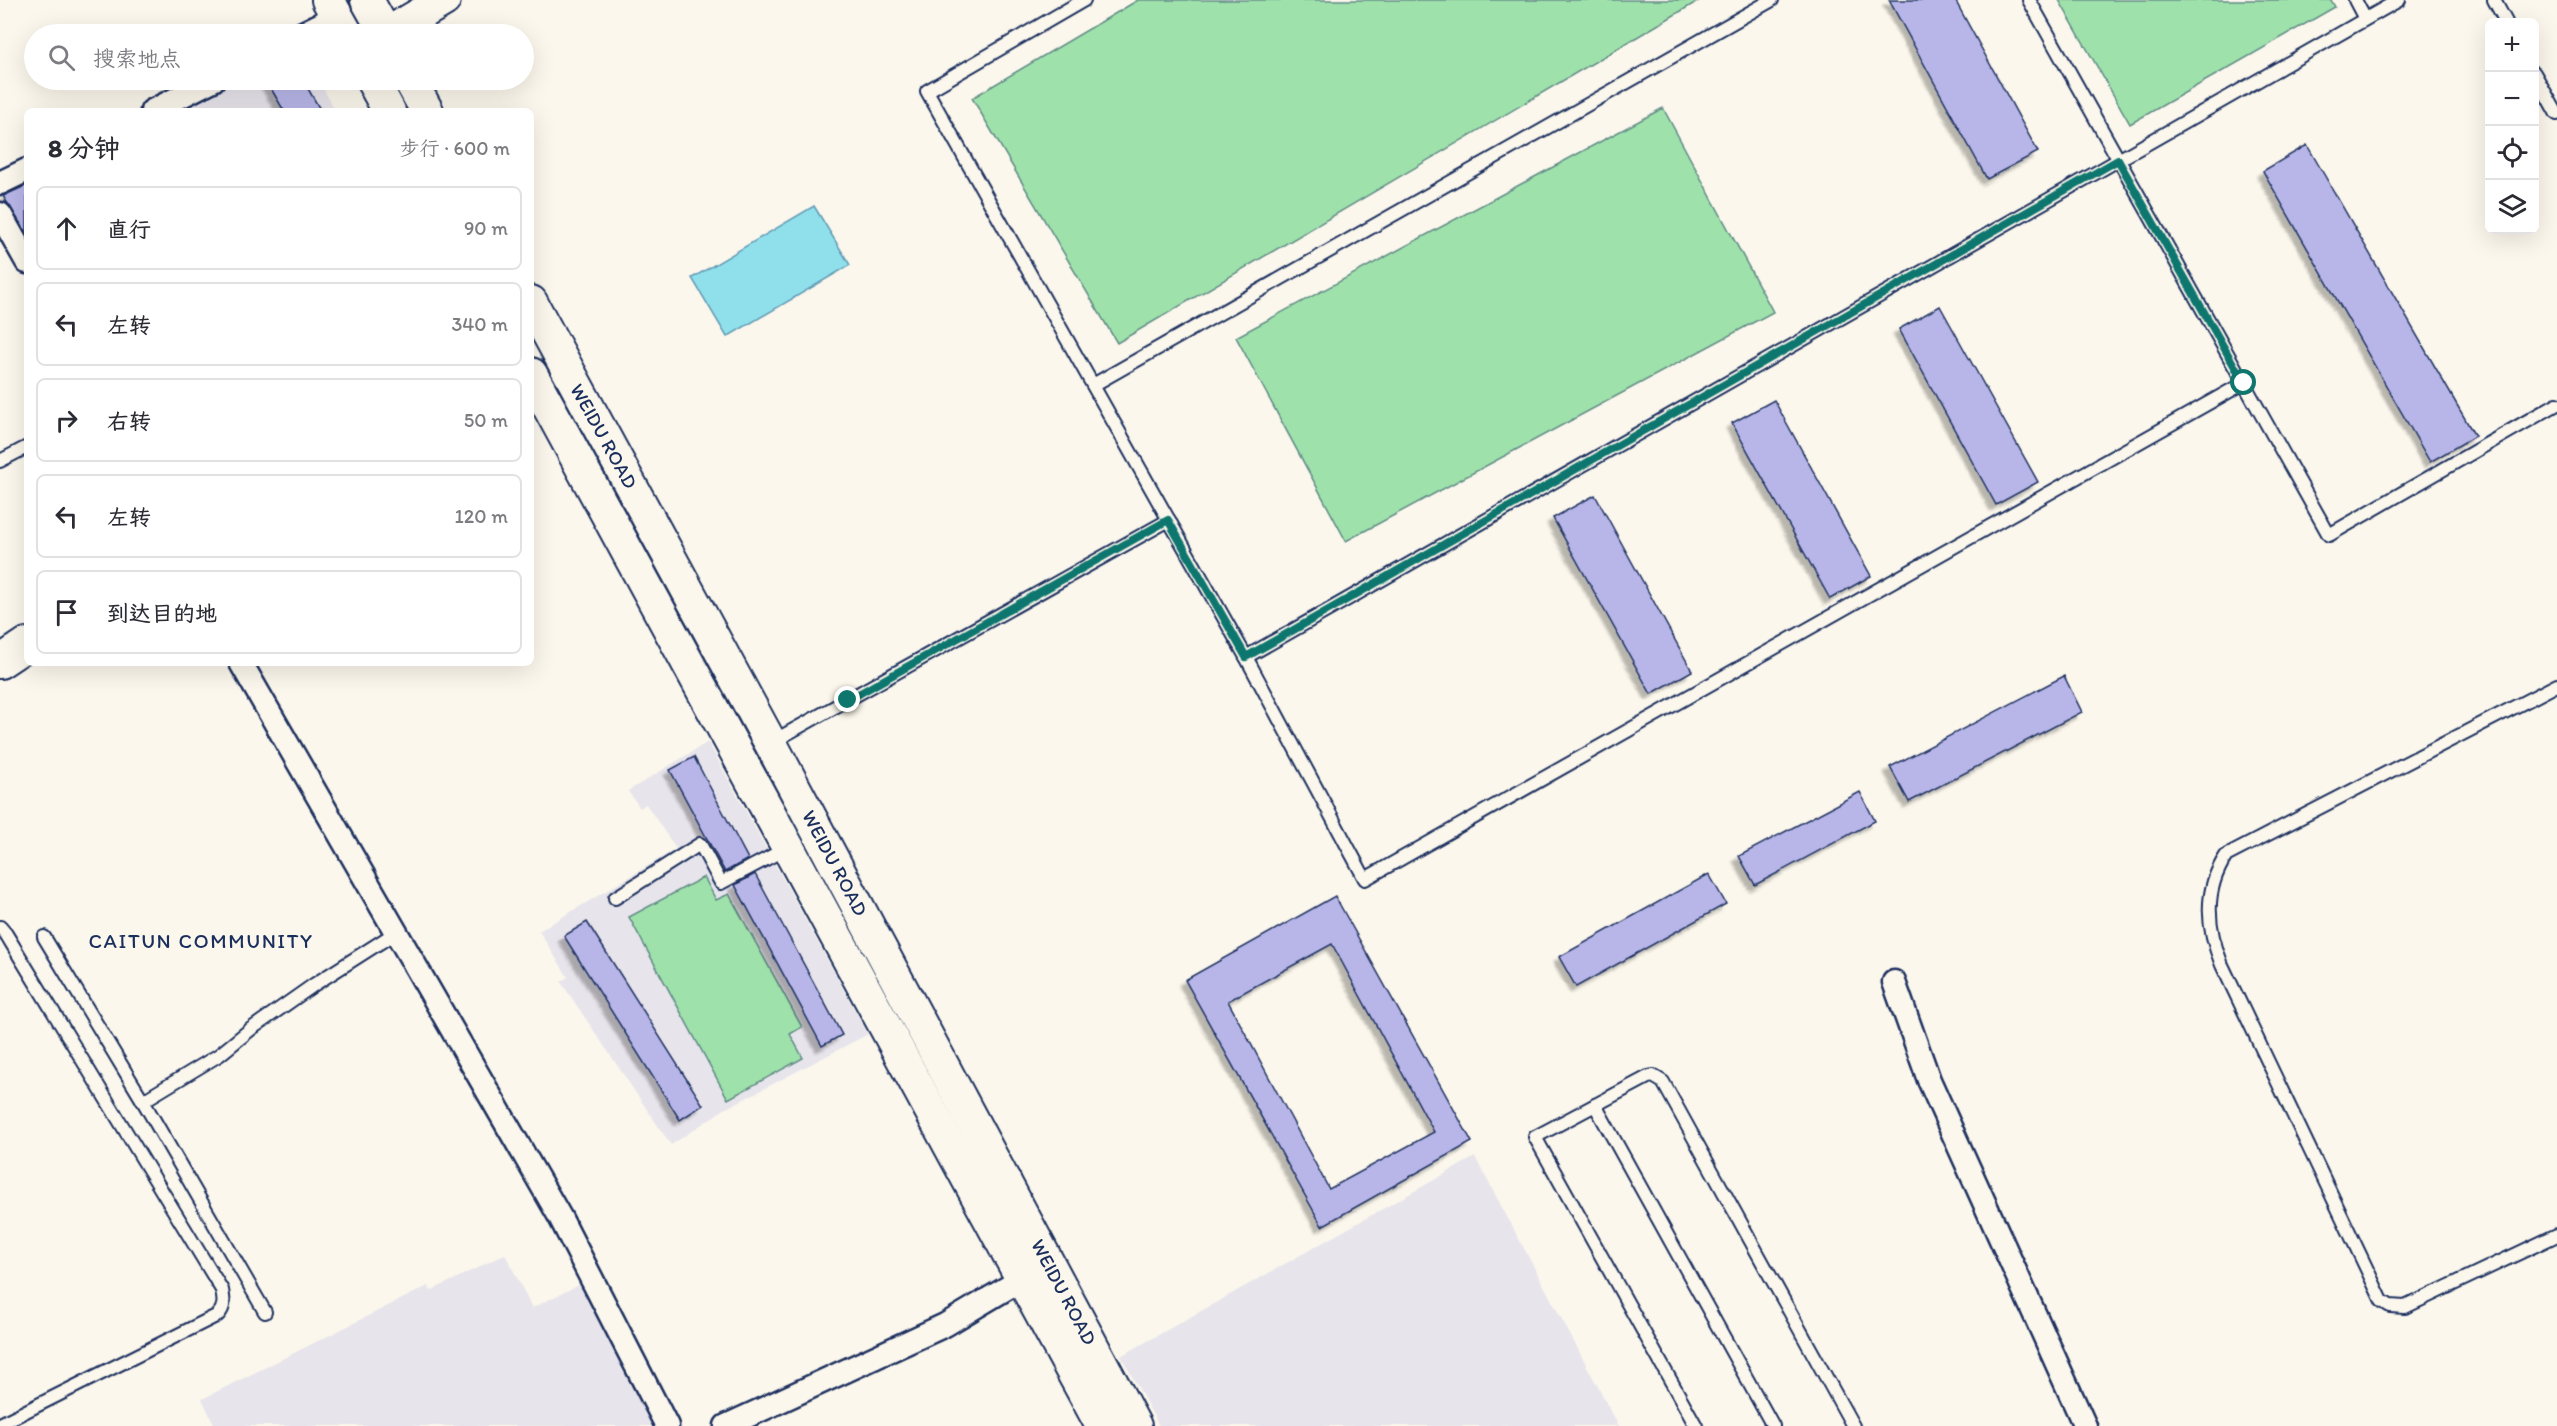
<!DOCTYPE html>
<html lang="zh">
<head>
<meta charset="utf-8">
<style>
  :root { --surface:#fff; --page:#f2f2f3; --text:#2b2b33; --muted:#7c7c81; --line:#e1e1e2 }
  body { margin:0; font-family:Itim,"LXGW WenKai TC",sans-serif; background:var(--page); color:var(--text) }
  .controls { position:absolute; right:18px; top:18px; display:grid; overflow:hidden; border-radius:9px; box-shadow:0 6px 24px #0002 }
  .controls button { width:54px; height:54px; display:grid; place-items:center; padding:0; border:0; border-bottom:2px solid var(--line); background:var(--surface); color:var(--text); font:30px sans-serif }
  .stop { position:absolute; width:18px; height:18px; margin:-14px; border:4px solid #0f766e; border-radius:50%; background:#fff }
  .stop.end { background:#0f766e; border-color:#fff; box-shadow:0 2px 6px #0008 }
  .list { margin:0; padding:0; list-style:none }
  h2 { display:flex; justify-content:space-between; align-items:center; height:78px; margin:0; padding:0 24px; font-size:26px }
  h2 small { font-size:20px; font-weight:400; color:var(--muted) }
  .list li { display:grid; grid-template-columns:39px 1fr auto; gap:18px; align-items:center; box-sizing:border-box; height:84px; margin:0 12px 12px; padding:0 12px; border:2px solid var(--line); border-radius:9px }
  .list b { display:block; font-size:22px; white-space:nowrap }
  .list em { font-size:20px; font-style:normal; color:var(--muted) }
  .icon { flex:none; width:33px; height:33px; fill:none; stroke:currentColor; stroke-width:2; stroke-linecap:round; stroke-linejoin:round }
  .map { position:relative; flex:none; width:2557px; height:1426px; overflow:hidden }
  .search { position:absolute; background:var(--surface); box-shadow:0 6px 24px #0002; left:24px; top:24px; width:510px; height:66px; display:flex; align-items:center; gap:15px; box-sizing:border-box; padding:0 21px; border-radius:33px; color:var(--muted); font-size:22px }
  .panel { position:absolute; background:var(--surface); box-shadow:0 6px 24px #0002; left:24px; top:108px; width:510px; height:558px; border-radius:9px }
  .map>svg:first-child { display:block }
  .built { fill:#e7e4eb }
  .green { fill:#9fe1ab; stroke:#5d8884; stroke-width:1.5 }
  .water { fill:#90e0ec; stroke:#6199b3; stroke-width:1.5 }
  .building { fill:#b8b6e8; stroke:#1b2f5e; stroke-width:1.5; fill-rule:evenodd; filter:url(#shadow) }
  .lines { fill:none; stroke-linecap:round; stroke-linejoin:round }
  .lane-casing { stroke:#1b2f5e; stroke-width:16 }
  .street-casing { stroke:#1b2f5e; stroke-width:27 }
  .secondary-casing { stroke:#1b2f5e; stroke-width:36 }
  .lane { stroke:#fbf7ec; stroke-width:12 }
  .street { stroke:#fbf7ec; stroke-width:22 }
  .secondary { stroke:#fbf7ec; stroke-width:32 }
  .route { stroke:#0f766e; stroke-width:8 }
  .labels { text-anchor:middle; stroke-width:4.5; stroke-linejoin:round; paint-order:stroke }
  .street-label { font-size:20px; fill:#1b2f5e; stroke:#fbf7ec }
  .neighbourhood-label { font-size:21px; letter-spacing:1.5px; fill:#1b2f5e; stroke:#fbf7ec }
</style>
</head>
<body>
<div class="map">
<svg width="2557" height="1426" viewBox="0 0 2557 1426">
  <defs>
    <filter id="shadow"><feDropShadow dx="-5.5" dy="5.5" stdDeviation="1.5" flood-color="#0004"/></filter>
  </defs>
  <rect width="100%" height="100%" fill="#fbf7ec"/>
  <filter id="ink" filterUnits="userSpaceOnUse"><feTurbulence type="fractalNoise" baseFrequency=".0167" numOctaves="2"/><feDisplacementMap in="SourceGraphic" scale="12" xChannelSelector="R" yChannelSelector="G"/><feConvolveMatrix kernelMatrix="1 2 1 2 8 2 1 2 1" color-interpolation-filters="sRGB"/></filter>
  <g filter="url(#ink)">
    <g class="built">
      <path d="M225,80h94l16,31h-172z"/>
      <path d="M708,742l160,292 -145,76 -52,35 -110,-163 7,-5 -29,-46 137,-82 -30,-45 -6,4 -12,-17z"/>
      <path d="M1475,1157l144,269h-460l-38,-70z"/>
      <path d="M505,1254l27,54 51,-25 69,143h-437l-13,-27 226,-113 3,5z"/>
    </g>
    <g class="green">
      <path d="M1138,0h562l-583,343 -145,-245z"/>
      <path d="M2059,0h272l4,7 -205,117z"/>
      <path d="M1663,108l110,204 -427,229 -110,-204z"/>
      <path d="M704,877l12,23 13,-6 73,133 -12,7 13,24 -75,41 -99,-182z"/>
    </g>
    <path class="water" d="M814,206l36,59 -123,72 -35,-59z"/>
    <g class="building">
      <path d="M1889,0h66l83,152 -51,27z"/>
      <path d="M266,80h37l18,31h-37z"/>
      <path d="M2307,145l168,291 -45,26 -167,-291z"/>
      <path d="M27,185v49l-24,-38z"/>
      <path d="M1940,306l98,176 -42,23 -97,-176z"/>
      <path d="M1774,400l97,176 -41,23 -98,-176z"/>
      <path d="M1595,495l97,176 -41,23 -98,-176z"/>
      <path d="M2064,676l18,36 -173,90 -19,-35z"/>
      <path d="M694,757l54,102 -23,13 -55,-102z"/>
      <path d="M1860,792l15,29 -120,64 -16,-29z"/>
      <path d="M755,874l87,161 -20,11 -87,-161z"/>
      <path d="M1709,874l17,30 -150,83 -17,-30z"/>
      <path d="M1335,896l137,246 -150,84 -137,-246zM1332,944l102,188 -105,57 -101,-188z"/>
      <path d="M587,922l116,183 -23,15 -116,-184z"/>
    </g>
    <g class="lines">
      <g class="lane-casing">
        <g id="lane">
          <path d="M1084,0l-157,91 319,566 119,222 879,-496"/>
          <path d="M2029,0l300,535 228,-131"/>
          <path d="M2355,0l10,19"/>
          <path d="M2494,0l12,22"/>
          <path d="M2534,73l23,41"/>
          <path d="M1093,385l679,-385"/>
          <path d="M0,461l27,-14"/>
          <path d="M1246,657l1153,-657"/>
          <path d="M2557,685l-331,171c-23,35 -19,72 -4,109l160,336 8,5 15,1 152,-72"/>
          <path d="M772,742l397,-222"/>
          <path d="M615,898l85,-54 21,39 66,-35"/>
          <path d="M0,927l6,7 216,356c2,11 3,17 -4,25l-218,109"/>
          <path d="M44,937l99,164 122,211"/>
          <path d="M143,1101l76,-46 32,-26 64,-45 80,-51"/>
          <path d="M1595,1105l178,321"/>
          <path d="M1696,1426l-161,-289 113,-60 5,-1 10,6 190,344"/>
        </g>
      </g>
      <g class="street-casing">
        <g id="street">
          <path d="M301,34l36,-18"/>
          <path d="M152,111l61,-31"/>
          <path d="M0,183l27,-13"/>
          <path d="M0,214l27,48"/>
          <path d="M241,663l319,554 107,209"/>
          <path d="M1894,982l35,98 156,346"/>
          <path d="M726,1426l219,-101 77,-46"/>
        </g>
      </g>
      <g class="secondary-casing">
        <g id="secondary">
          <path d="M328,0l19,34"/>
          <path d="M367,0l19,34"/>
          <path d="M387,34l57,-34"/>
          <path d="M372,80l17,31"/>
          <path d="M410,80l17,31"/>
          <path d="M531,302l239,440 365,684"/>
          <path d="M531,374l571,1052"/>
          <path d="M0,662l27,-18"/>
        </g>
      </g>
      <use href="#lane" class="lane"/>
      <use href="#street" class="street"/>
      <use href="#secondary" class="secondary"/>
    </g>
  </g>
  <g class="lines" filter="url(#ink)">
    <path class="route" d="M848,700l320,-180 78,137 872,-497 126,223"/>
  </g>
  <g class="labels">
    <g class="street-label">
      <text transform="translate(604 436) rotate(61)" y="7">WEIDU ROAD</text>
      <text transform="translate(835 863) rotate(62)" y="7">WEIDU ROAD</text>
      <text transform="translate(1064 1292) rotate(62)" y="7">WEIDU ROAD</text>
    </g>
    <g class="neighbourhood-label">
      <text x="201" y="948">CAITUN COMMUNITY</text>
    </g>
  </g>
</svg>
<div class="controls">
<button>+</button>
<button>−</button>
<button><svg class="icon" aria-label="locate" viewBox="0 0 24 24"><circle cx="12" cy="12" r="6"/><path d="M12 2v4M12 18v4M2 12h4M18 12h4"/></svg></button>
<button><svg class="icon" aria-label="layers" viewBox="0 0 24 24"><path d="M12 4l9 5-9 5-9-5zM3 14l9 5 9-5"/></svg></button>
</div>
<div class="stop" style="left:2244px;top:383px"></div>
<div class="stop end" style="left:848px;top:700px"></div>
<div class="search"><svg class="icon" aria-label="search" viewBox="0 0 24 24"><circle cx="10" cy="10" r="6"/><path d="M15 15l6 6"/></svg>搜索地点</div>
<section class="panel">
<h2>8 分钟<small>步行 · 600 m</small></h2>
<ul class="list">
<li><svg class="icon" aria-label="ahead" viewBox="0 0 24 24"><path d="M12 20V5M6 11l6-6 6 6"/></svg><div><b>直行</b></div><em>90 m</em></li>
<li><svg class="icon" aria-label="left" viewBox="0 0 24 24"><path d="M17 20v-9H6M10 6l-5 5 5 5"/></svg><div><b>左转</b></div><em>340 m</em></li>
<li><svg class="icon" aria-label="right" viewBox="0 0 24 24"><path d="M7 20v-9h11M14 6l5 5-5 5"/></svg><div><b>右转</b></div><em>50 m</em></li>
<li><svg class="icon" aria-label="left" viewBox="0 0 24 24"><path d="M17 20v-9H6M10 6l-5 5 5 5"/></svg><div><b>左转</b></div><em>120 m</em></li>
<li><svg class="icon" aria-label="arrive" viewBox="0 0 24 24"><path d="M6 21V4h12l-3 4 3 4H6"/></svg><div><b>到达目的地</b></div></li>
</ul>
</section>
</div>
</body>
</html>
